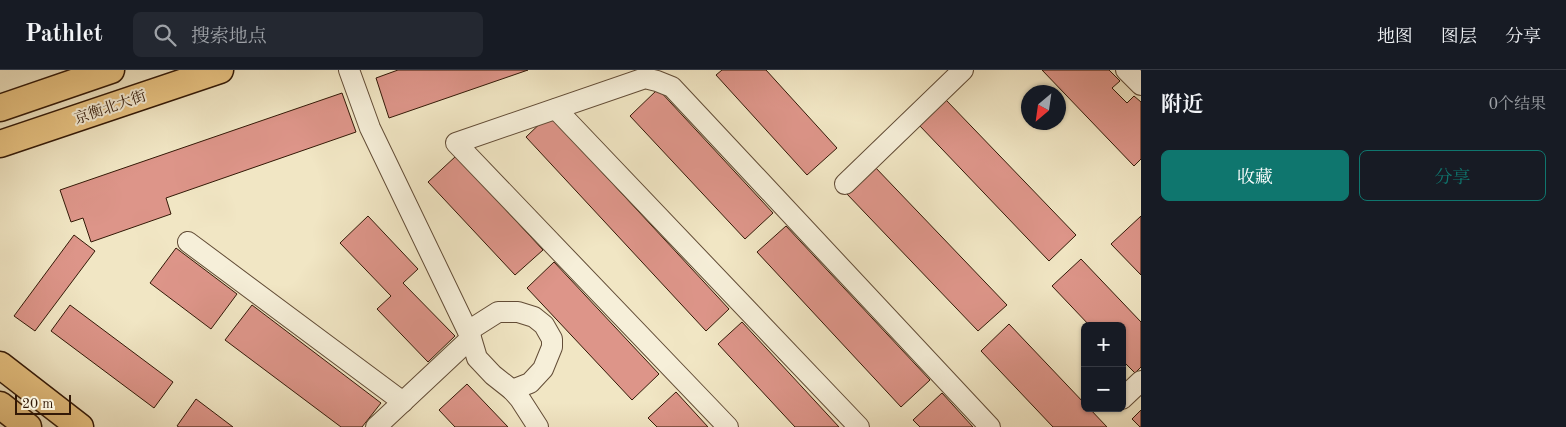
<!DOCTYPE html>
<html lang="zh">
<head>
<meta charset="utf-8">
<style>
  :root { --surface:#171b24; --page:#242831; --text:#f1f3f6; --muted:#9ea1a6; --line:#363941; --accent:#0f766e }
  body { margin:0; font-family:"Old Standard TT","Noto Serif SC",serif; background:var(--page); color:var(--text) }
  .controls { position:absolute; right:15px; bottom:15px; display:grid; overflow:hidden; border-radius:8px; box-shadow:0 1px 4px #0004 }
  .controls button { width:45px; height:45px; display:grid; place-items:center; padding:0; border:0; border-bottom:1px solid var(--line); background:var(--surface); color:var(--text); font:25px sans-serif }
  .compass { position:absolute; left:1021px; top:15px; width:45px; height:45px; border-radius:50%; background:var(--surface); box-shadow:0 1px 4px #0004; rotate:209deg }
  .scale { position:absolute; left:15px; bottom:12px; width:56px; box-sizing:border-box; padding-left:5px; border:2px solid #331907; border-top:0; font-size:14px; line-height:18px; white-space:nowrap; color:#331907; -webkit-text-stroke:4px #f6efd9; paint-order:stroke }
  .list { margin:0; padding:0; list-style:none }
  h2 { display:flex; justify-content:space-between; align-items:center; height:65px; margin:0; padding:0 20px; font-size:21px }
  h2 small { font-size:16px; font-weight:400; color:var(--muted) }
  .actions { display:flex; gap:10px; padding:15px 20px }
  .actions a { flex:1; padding:11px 0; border:1px solid var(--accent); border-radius:8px; text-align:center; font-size:18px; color:var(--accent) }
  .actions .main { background:var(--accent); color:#fff }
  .icon { flex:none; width:28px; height:28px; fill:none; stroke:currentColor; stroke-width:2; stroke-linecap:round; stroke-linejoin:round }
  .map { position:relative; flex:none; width:1141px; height:357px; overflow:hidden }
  header { display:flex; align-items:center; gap:30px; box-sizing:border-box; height:70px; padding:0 25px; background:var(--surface); border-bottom:1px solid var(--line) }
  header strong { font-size:24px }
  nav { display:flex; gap:28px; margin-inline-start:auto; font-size:18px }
  .search { width:350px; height:45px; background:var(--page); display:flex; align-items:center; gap:12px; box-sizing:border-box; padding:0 18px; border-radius:8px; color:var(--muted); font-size:19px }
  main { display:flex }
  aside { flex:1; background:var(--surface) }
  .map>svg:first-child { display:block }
  .building { fill:#dd9589; stroke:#331907 }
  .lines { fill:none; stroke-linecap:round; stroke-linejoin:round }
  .minor-casing { stroke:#624c36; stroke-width:22 }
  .major-casing { stroke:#331907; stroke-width:29 }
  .minor { stroke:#f6efd9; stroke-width:20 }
  .major { stroke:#e8c382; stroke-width:26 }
  .labels { text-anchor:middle; stroke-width:4; stroke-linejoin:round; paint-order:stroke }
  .street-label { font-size:15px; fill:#331907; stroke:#f6efd9 }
</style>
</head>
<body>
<header>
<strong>Pathlet</strong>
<div class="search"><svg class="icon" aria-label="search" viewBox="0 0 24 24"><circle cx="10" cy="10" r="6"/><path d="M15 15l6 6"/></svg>搜索地点</div>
<nav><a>地图</a><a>图层</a><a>分享</a></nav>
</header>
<main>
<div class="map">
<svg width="1141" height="357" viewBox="0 0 1141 357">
  <rect width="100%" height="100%" fill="#f1e6c4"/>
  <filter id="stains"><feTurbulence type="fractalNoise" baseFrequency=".004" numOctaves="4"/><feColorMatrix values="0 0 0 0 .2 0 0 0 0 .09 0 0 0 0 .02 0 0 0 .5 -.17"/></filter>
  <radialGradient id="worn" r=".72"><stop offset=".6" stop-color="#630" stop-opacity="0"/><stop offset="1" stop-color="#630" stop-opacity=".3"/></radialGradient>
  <g class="building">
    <path d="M398,0h130l-139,48 -13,-40z"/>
    <path d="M722,0h44l71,78 -30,27 -91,-100z"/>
    <path d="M1042,0h67l11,11 -8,7 15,15 7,-7 7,6v57l-7,7z"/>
    <path d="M658,19l115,124 -28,26 -115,-123z"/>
    <path d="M342,23l14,39 -190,66 5,16 -80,28 -8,-24 -12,4 -11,-32z"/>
    <path d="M946,30l130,135 -27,26 -130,-136z"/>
    <path d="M549,45l180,194 -23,22 -180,-194z"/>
    <path d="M456,86l87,94 -28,25 -87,-93z"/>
    <path d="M874,96l133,139 -29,26 -132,-138z"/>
    <path d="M368,146l50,53 -15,14 52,53 -27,26 -51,-53 14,-13 -51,-53z"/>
    <path d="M1141,146v59l-30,-31z"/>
    <path d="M786,156l144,154 -29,27 -144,-155z"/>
    <path d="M74,165l21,16 -60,80 -21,-15z"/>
    <path d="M176,178l61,46 -26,35 -61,-46z"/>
    <path d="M1081,189l60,63v45l-6,6 -13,-13v-34h-32l-38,-40z"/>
    <path d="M554,192l105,112 -27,26 -105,-112z"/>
    <path d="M70,235l103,77 -19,26 -103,-77z"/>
    <path d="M252,235l129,98 -19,24h-21l-116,-87z"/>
    <path d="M742,252l97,105h-44l-77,-83z"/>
    <path d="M1009,254l76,80v4h4l18,19h-54l-72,-76z"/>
    <path d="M467,314l41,43h-53l-16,-17z"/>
    <path d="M676,322l32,35h-51l-9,-9z"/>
    <path d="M942,323l31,34h-53l-7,-7z"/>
    <path d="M196,329l37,28h-54l-2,-1z"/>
    <path d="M1141,340v17h-1l-8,-8z"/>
  </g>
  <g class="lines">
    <g class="minor-casing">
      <g id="minor">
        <path d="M349,0l21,58 101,210 6,20 16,17 19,15 8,9 18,28"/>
        <path d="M1126,0l15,15"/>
        <path d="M556,39l303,318"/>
        <path d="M845,114l118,-114"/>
        <path d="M188,172l215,160"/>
        <path d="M468,261l30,-19h20l16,5 10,8 8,14v8l-9,22 -13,14 -18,7"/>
        <path d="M1122,329l19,-18"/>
        <path d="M376,357l95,-89"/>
        <path d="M728,357l-272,-284 189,-65 12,3 15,6 318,340"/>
      </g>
    </g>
    <g class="major-casing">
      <g id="major">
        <path d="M0,38l111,-38"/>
        <path d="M0,74l220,-74"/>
        <path d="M0,295l80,62"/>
        <path d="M0,335l28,22"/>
      </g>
    </g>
    <use href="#minor" class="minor"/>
    <use href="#major" class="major"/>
  </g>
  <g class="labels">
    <g class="street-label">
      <text transform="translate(110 37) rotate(-19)" y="5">京衡北大街</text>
    </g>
  </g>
  <rect width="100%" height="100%" filter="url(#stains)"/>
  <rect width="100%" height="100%" fill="url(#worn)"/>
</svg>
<div class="controls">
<button>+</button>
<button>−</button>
</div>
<svg class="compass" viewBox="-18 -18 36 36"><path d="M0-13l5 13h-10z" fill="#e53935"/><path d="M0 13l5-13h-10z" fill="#9ea1a6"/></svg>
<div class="scale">20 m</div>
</div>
<aside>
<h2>附近<small>0个结果</small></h2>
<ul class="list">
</ul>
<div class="actions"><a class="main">收藏</a><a>分享</a></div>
</aside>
</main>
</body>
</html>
